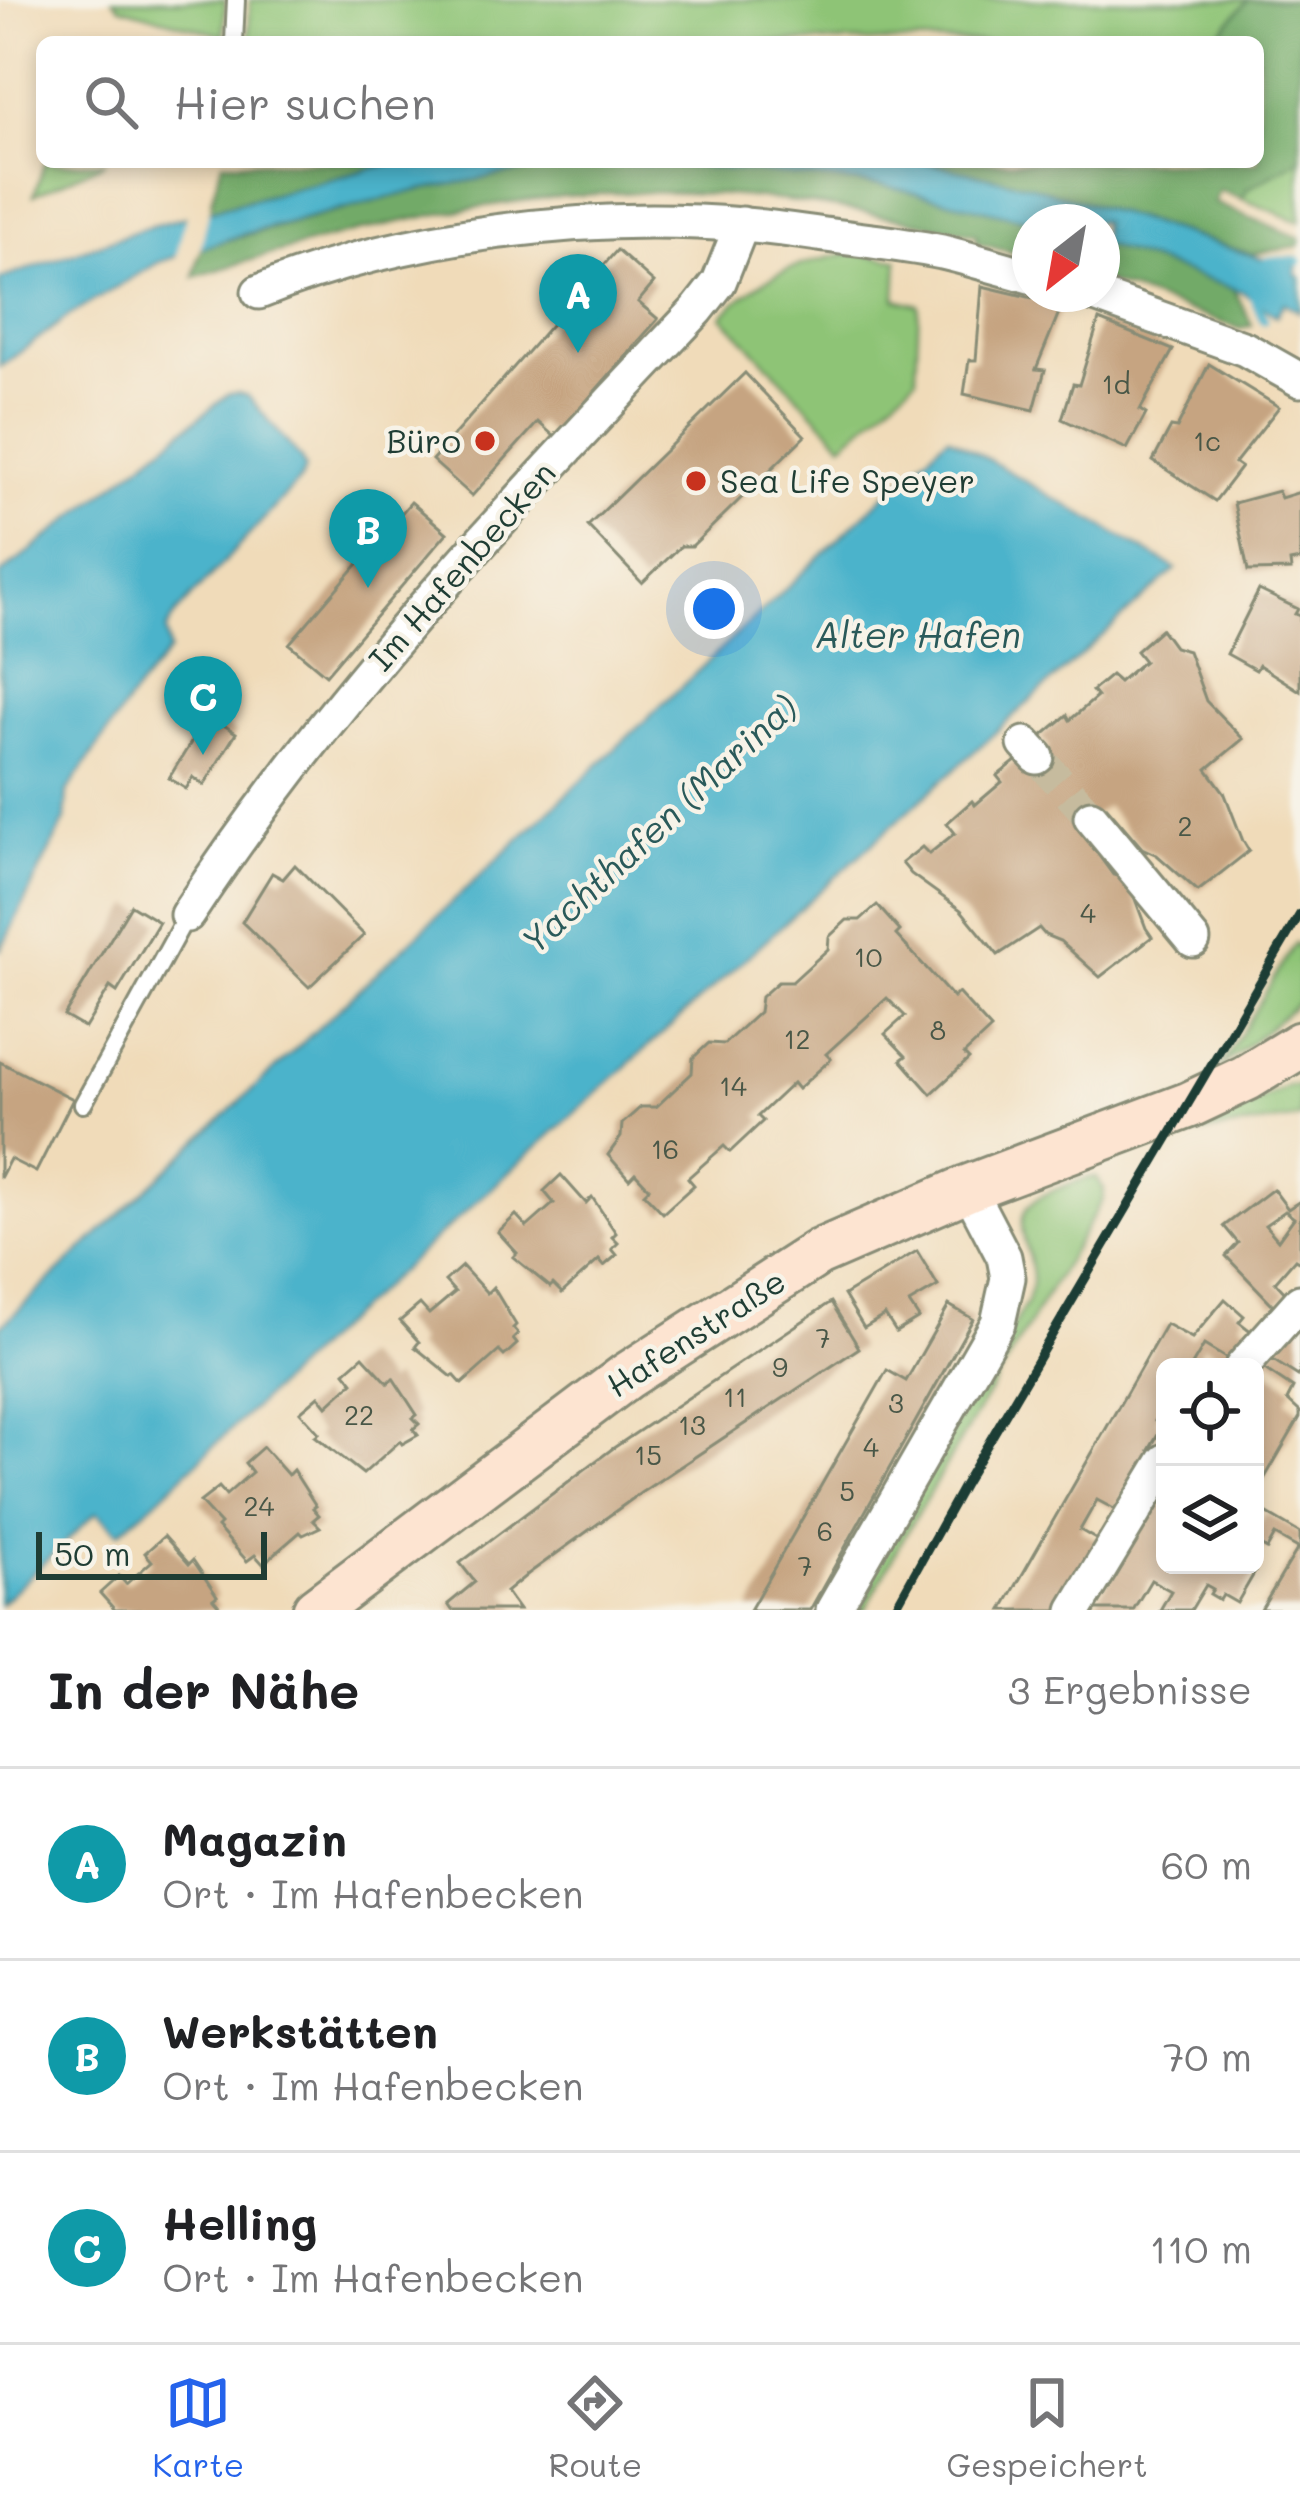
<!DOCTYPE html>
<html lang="de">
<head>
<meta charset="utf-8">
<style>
  :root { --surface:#fff; --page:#f6f6f6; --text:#202124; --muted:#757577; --line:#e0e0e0; --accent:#2563eb }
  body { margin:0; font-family:Mali,sans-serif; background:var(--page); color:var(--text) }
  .controls { position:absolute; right:36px; bottom:36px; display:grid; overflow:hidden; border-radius:18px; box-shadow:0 6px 18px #0003 }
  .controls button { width:108px; height:108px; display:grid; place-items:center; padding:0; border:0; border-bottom:3px solid var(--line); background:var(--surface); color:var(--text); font:60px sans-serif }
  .compass { position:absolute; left:1012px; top:204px; width:108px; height:108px; border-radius:50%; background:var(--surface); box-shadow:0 6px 18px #0003; rotate:211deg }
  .scale { position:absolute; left:36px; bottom:30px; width:231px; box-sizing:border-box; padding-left:12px; border:6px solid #1f3d34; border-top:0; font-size:33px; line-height:42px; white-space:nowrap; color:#1f3d34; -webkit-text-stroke:9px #f7f3e8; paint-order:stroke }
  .you { position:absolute; left:714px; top:609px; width:42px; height:42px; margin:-30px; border:9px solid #fff; border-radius:50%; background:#1a73e8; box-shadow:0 0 0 18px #1a73e833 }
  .badge { display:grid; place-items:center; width:78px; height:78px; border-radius:50%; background:var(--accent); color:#fff; font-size:39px; font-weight:700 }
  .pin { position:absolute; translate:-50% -99px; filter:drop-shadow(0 3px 6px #0008) }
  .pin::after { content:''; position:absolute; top:63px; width:42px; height:36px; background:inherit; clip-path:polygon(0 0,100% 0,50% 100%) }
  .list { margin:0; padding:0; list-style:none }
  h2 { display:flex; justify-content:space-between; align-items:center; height:156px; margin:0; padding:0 48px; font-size:51px }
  h2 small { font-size:39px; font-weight:400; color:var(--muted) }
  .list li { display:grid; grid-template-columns:78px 1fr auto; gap:36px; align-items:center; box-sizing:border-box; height:192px; padding:0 48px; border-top:3px solid var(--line) }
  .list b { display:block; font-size:45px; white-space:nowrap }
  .list p { margin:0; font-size:39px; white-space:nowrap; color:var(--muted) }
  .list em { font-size:39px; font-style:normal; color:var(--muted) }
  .icon { flex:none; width:66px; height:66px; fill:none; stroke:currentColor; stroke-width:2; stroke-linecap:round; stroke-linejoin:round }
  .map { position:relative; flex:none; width:1300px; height:1610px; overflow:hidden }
  .search { position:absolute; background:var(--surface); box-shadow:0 6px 18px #0003; left:36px; right:36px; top:36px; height:132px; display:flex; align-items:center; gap:30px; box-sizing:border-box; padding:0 42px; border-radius:18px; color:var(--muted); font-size:45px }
  .sheet { height:732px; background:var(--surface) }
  nav { display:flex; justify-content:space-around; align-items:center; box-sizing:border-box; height:168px; border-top:3px solid var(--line); background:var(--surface); font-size:33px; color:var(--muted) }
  nav a { display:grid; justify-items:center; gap:6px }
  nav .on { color:var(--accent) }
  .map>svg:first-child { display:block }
  .green { fill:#8ec476; stroke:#568055; stroke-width:3 }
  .forest { fill:#72aa67; stroke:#48744e; stroke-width:3 }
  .water { fill:#4cb3cb; stroke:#367880; stroke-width:3 }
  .pier { fill:#f0dbb9 }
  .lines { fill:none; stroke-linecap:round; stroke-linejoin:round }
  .stream { stroke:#4cb3cb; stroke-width:9 }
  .building { fill:#c6a481; fill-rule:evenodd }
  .street-tunnel { stroke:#c6bb9e; stroke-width:33; stroke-dasharray:33 16; stroke-linecap:butt }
  .lane-casing { stroke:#888c76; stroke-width:22 }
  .street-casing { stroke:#888c76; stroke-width:39 }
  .secondary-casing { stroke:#888c76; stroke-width:51 }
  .lane { stroke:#fff; stroke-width:16 }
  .street { stroke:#fff; stroke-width:33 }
  .secondary { stroke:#fde4d1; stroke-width:45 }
  .rail { stroke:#1f3d34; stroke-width:9 }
  .poi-dot { fill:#c8321e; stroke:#f7f3e8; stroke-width:4.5 }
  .labels { text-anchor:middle; stroke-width:9; stroke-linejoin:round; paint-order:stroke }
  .number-label { font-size:27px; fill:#495747 }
  .poi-label { font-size:33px; fill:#1f3d34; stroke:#f7f3e8; text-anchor:end }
  .street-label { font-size:33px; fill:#1f3d34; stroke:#f7f3e8 }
  .water-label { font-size:36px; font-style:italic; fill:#2a5a5a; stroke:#f7f3e8 }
</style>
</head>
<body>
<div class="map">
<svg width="1300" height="1610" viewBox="0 0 1300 1610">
  <rect width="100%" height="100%" fill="#f7f3e8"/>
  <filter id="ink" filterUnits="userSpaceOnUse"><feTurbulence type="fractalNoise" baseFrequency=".00833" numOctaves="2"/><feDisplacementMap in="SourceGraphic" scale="24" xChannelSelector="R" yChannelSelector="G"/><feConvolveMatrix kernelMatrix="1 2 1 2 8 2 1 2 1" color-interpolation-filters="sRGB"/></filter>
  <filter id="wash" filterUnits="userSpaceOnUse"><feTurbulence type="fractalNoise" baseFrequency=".004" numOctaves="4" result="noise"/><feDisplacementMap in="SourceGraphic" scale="48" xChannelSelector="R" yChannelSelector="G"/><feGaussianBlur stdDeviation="2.7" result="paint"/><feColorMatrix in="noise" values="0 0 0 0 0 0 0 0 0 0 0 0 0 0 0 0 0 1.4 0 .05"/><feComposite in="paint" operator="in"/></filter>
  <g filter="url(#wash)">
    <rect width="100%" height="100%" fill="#f0dbb9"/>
    <g class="green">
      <path d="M113,0h112l-1,36 -104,-29z"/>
      <path d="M250,0h1050l-42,42h-1009z"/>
      <path d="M1300,159v63l-58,-23 5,-10z"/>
      <path d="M45,162l20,2 41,-2 -72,33z"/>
      <path d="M852,253l46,7 -2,39 23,6 -3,73 -73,66 -121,-128c40,-42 75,-53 130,-63z"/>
      <path d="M1295,943l5,4v54l-80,67z"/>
      <path d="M1288,1086h12v32l-102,15 7,-11 27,-8z"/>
      <path d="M1096,1177l8,12 -1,10 -197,334 -41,77h-20l182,-308c1,-6 4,-12 5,-19 2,-37 -33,-70 18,-91 15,-6 29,-13 46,-15z"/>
    </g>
    <g class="forest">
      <path d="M1248,0h52v159l-53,30 -5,10 -23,-9 -5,13 86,35 -2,9 -47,7 -219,-68 -110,-24h336v-120h-51l17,-14z"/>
      <path d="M222,162h175l-188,48z"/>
      <path d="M574,162l136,5 173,18 154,37h-7v35l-54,-14 1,-8c-123,-28 -254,-49 -381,-41 -137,8 -271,43 -402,83l7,-30 218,-57z"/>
      <path d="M1102,244l132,45 18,36 -11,4 -139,-48z"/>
    </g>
    <g class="water">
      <path d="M397,162h177l-155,28 -172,43 -88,29 -89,53 -70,52v-88l151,-53z"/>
      <path d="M600,162h322l110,24 237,75 28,4 -1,10 4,2v35l-16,-9 -8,13 -35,-25 -139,-47v-22h-65l-154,-37 -173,-18z"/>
      <path d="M238,393l10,3 53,63 4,10 -5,11 -125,135 -9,15 3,21 -36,44 -66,97 -2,28 -65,131v-376l229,-181z"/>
      <path d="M948,436l228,133 -838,758 -184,176 -36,30 -21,-21 -97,92v-277z"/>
    </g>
    <path class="pier" d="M211,203l-12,51 -24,9 12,-53z"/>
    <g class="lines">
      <g class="stream">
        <path d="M1261,265l8,-4h28"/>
        <path d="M1250,289l14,31"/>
      </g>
    </g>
    <g id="blocks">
      <g class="building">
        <path d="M617,250l37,33 -16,19 20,17 -103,118 -17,-15 -66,74 -40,-36z"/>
        <path d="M982,286l80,19 -26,64 9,1 -11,40 -70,-16 5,-34h7z"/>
        <path d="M1099,320l74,30 -33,60 6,4 -19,35 -65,-30 11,-35 6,1z"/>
        <path d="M1209,364l70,43 -44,56 6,4 -26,34 -62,-40 18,-34 6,1z"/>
        <path d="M745,373l60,63 -113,110h-11l-39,37 -54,-57z"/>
        <path d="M1278,491l3,7 19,-6v68l-10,2 1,8 -43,1 -14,-68z"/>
        <path d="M411,502l36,31 -121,142 -37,-31z"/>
        <path d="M1259,590l39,19 -3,5 5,2v75l-41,-26 -3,5 -29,-16z"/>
        <path d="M1161,629l13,18 14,4 18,50 37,38 -36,30 17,23 19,49 6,10 -51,40 -41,-36 -15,-7 -36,-42 -28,21 35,48 14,3 19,50 6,9 -52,40 -40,-36 -15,-6 -6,-7 -41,27 -37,-45 -50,-36 -9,-11 20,-16 7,7 26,-21 -8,-10 25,-22 3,4 27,-23 -5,-6 20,-16 7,8 26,-21 -9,-10 26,-22 3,5 27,-23 -5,-6 19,-16 8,7 25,-21 -8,-10z"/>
        <path d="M208,715l28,18 -32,52 -11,-8 -7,12 -17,-11z"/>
        <path d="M295,865l69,70 -55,52 -67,-65 30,-49 11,6z"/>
        <path d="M131,905l28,17 -42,70 -7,-5 -25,41 -21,-12z"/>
        <path d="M877,905l23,26 -4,4 34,37 23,26 5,-5 33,36 -27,25 5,5 -38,35 -30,-34 5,-4 -21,-22 20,-18 -18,-18 -61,56 5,5 -33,30 -5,-6 -35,33 5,5 -33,31 -6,-6 -36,32 6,7 -31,28 -19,-20 5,-5 -14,-15 -6,6 -21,-24 13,-18 1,-13 19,-17h15l36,-34 1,-15 16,-15 15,1 35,-32 2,-15 17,-15h14l36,-33 1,-12 18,-17h13z"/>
        <path d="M0,1062l73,37 -37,73 -26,-13 -10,19z"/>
        <path d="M561,1175l25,28 6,-6 24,36 -4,4 6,6 -6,6 5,6 -13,11 -5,-6 -37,33 -9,-9 -3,3 -37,-30 4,-4 -19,-21 18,-17 11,12 27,-24 -10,-12z"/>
        <path d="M1273,1189l15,20 12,-8v61l-5,-3 -20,23 11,12 -12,12 -48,-50 12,-13 -14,-17zM1285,1211l9,7 -16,22 -13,-15z"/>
        <path d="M917,1251l21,35 -29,17 10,15 -23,14 -11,-17 -21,13 -20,-33z"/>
        <path d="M462,1266l25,27 6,-6 23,38 -3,3 5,6 -5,5 4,5 -13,12 -5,-5 -37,33 -8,-9 -2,2 -37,-30 4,-5 -19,-21 20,-17 9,10 26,-22 -10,-11z"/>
        <path d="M1225,1299l19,17 -5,6 13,10 -23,28 -25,-15 -13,22h-26v46l-4,-3 -6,11 8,5 -14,24 3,2 -36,58 -19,-10 -17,30 19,11 -39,69h-58l164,-286 26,14z"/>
        <path d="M831,1302l28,46 -217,144 -114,82 -22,18 13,18h-67l-4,-6 27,-22 -15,-19 152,-114z"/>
        <path d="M949,1305l24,14 -163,291h-60l137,-240 19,11z"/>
        <path d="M1300,1318v55l-2,3 -30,-19z"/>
        <path d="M363,1356l25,27 5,-5 24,37 -4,3 6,6 -6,5 5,6 -16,9 -2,-3 -37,33 -48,-38 4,-3 -19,-21 19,-16 8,10 26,-24 -8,-10z"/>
        <path d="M1260,1366l33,22 -6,12 13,12v5l-37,64 -8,-5v-104z"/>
        <path d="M263,1447l25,28 5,-5 23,36 -3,2 6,7 -6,5 7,7 -17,8 -3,-3 -37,32 -8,-9 -8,6 -30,-34 3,-3 -20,-22 19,-15 7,8 26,-23 -7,-9z"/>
        <path d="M1165,1486v79h49l12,7 5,-7h13l11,7 -18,31 -14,-8 -3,5 -10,-6 3,-5 -7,-4 -15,25h-31l11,-19 -20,-11 -18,30h-41z"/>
        <path d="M1266,1513l34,20v77h-39l37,-62 -23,-13 -8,14 -12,-7v-11z"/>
        <path d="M164,1536l25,28 4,-4 24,36 -4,3 6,7 -5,4h-99l-15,-17 19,-17 7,8 26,-23 -7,-8z"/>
      </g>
    </g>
  </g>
  <g filter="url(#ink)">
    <use href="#blocks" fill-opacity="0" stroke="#888c76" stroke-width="3"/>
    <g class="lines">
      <path class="street-tunnel" d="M1037,757l54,60"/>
      <g class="lane-casing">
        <g id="lane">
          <path d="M234,42l2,-42"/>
          <path d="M83,1104l104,-189"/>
        </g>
      </g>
      <g class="street-casing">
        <g id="street">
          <path d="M259,292c142,-58 332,-81 484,-67 27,2 55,6 82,10 39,5 79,9 117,17 29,7 59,16 88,24"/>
          <path d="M1092,294l153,55 55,31"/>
          <path d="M1025,744l12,13"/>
          <path d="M1091,817l102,123"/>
          <path d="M187,915c145,-221 329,-413 510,-605l22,-28 23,-58"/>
          <path d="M1242,1367l58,-65"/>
          <path d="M833,1610l165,-287 10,-45 -4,-21 -36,-69"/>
          <path d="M1075,1610l90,-149"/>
        </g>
      </g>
      <g class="secondary-casing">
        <path id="secondary" d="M316,1610l311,-234 191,-123 150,-65 221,-83 57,-27 54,-33"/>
      </g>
      <use href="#lane" class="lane"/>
      <use href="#street" class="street"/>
      <use href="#secondary" class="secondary"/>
      <path class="rail" d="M894,1610l69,-124 337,-572"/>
    </g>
  </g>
  <g class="poi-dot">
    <circle cx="485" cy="441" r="12"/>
    <circle cx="696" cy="481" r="12"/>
  </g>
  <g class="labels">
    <g class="number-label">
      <text x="1116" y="394">1d</text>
      <text x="1207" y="451">1c</text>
      <text x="1185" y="836">2</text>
      <text x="1088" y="923">4</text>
      <text x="868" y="967">10</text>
      <text x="938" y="1040">8</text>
      <text x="797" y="1049">12</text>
      <text x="733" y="1096">14</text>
      <text x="665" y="1159">16</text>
      <text x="823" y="1348">7</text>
      <text x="780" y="1377">9</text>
      <text x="735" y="1407">11</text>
      <text x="896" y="1413">3</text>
      <text x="359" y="1425">22</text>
      <text x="692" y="1435">13</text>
      <text x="871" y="1457">4</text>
      <text x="648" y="1465">15</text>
      <text x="847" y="1501">5</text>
      <text x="259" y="1516">24</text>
      <text x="825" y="1541">6</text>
      <text x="805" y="1576">7</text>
    </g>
    <g class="poi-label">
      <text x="461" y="453">Büro</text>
      <text x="720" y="493" text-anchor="start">Sea Life Speyer</text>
    </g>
    <g class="street-label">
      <text transform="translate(462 566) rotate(-49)" y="12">Im Hafenbecken</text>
      <text transform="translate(696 1333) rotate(-33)" y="12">Hafenstraße</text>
    </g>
    <g class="water-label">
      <text x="918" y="648">Alter Hafen</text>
      <text transform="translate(659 824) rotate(-43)" y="13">Yachthafen (Marina)</text>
    </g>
  </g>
</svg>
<div class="controls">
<button><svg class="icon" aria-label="locate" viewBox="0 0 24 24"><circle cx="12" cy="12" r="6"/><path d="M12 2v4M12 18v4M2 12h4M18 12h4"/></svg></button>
<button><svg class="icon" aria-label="layers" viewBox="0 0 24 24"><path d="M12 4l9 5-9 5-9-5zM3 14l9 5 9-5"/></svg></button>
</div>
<svg class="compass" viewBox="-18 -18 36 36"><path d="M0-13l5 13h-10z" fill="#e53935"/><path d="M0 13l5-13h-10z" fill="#757577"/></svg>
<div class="scale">50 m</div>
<div class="you"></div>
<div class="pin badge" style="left:578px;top:353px;background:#0f9aa8">A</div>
<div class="pin badge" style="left:368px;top:588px;background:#0f9aa8">B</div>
<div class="pin badge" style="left:203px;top:755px;background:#0f9aa8">C</div>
<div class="search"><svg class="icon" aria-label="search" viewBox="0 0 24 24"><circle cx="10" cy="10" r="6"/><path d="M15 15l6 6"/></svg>Hier suchen</div>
</div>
<section class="sheet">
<h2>In der Nähe<small>3 Ergebnisse</small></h2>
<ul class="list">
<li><span class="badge" style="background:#0f9aa8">A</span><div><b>Magazin</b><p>Ort · Im Hafenbecken</p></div><em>60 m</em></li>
<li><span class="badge" style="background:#0f9aa8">B</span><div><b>Werkstätten</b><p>Ort · Im Hafenbecken</p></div><em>70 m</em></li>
<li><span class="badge" style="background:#0f9aa8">C</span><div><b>Helling</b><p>Ort · Im Hafenbecken</p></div><em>110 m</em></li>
</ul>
</section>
<nav>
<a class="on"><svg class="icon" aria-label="map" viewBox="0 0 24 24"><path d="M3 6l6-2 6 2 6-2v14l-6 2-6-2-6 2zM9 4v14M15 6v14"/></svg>Karte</a>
<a><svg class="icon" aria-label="directions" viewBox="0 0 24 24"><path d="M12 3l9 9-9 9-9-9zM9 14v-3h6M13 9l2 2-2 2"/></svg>Route</a>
<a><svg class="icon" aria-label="saved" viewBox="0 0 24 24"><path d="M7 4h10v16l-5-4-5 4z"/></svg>Gespeichert</a>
</nav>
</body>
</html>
